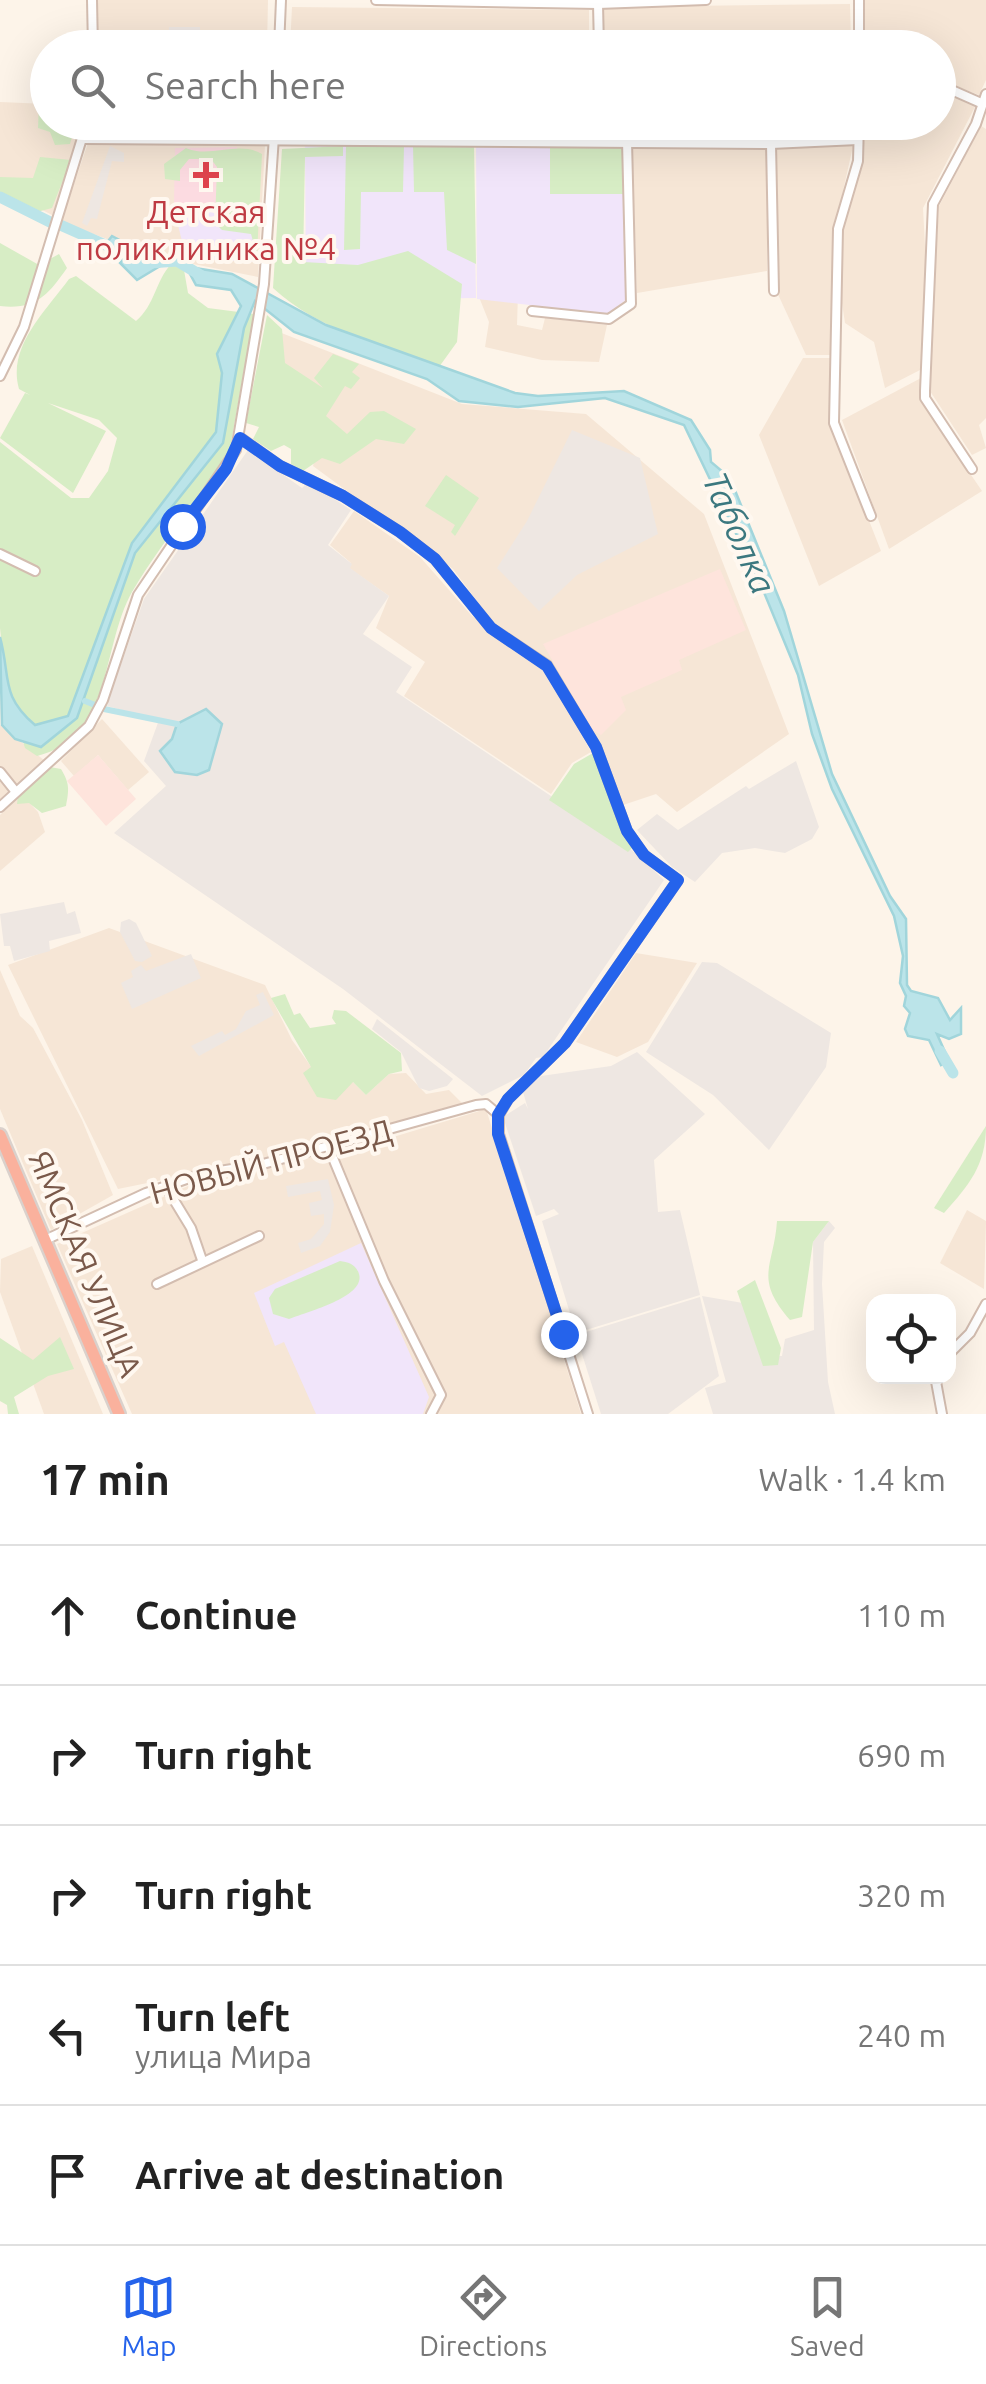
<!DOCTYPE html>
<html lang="en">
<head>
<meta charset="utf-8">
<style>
  :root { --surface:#fff; --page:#f6f6f6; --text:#222; --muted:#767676; --line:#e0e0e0; --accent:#2563eb }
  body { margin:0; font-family:Ubuntu,sans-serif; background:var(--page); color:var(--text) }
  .controls { position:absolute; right:30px; bottom:30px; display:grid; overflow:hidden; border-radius:20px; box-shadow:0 10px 40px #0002 }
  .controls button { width:90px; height:90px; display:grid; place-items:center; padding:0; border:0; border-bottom:2px solid var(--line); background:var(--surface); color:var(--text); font:50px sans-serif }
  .stop { position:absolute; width:30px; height:30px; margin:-22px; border:8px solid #2563eb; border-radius:50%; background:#fff }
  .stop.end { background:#2563eb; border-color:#fff; box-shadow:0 2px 10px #0008 }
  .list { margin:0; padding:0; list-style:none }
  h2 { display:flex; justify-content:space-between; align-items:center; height:130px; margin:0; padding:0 40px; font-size:42px }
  h2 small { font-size:32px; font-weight:400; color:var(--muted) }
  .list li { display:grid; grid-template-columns:65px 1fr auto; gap:30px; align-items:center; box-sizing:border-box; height:140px; padding:0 40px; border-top:2px solid var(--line) }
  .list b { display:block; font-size:38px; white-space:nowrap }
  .list p { margin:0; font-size:32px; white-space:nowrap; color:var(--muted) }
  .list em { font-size:32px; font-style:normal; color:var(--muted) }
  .icon { flex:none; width:55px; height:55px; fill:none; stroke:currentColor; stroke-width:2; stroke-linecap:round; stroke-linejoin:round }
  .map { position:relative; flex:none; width:986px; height:1414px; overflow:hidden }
  .search { position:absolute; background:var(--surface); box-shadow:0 10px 40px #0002; left:30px; right:30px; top:30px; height:110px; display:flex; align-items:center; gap:25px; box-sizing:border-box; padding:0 35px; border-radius:55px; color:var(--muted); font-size:38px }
  .sheet { height:830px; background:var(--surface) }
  nav { display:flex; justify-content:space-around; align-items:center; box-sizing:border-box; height:140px; border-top:2px solid var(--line); background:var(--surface); font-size:28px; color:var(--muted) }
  nav a { display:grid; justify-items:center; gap:5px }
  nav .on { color:var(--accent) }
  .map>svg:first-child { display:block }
  .residential { fill:#f6e6d6 }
  .commercial { fill:#fee4dc }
  .industrial { fill:#eee7e2 }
  .education { fill:#f1e5fa }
  .medical { fill:#fcdbe1 }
  .green { fill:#d7edc5 }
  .water { fill:#bbe4e9; stroke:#a1d5db; stroke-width:2.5 }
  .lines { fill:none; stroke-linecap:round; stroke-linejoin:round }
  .canal { stroke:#bbe4e9; stroke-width:6 }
  .river { stroke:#bbe4e9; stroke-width:11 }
  .minor-casing { stroke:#d3bdb0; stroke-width:12 }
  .highway-casing { stroke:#dad1cc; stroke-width:16 }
  .minor { stroke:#fff; stroke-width:8 }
  .highway { stroke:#fab19d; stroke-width:11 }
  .route { stroke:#2563eb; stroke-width:12 }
  .health-dot { fill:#e0444e; stroke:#fff8f0; stroke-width:4 }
  .labels { text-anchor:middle; stroke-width:8; stroke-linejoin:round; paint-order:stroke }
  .health-label { font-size:32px; fill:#be3a42; stroke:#fff8f0 }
  .street-label { font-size:32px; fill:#7a594a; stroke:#fff8f0 }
  .water-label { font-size:35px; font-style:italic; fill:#3c787f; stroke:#fff8f0 }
</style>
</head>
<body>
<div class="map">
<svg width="986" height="1414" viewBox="0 0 986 1414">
  <rect width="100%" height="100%" fill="#fdf4e9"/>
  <g class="residential">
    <path d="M97,0h171l-1,47 -171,1z"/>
    <path d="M863,0h123v80l-7,15 -40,-15 -1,-32 -75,-1z"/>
    <path d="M850,4l1,43 -247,1v-41z"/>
    <path d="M292,7l297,3v37h-299z"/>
    <path d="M939,89l38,14 -54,105 4,75 -5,86 -37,19 -11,-46 -29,-19 -5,-33 3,-65 19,-63 4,-39 72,-1z"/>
    <path d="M0,102l47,2 1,18 32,1 -1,18 -27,74 -52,-27z"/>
    <path d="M288,122h301v6l-301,4z"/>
    <path d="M604,122l248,1v9h-248z"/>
    <path d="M96,123l168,-1v6l-168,4z"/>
    <path d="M981,126l5,3v289l-7,7 7,23 -14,7 -44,-67 11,-182z"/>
    <path d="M88,143l177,2 -7,132 -105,-21 -92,-34z"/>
    <path d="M632,145l135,2v124l-130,22z"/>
    <path d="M774,146h79l-18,81 -3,128h-26l-30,-65z"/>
    <path d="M518,293l-1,32 25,5 3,-12 62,7 -8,37 -57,-2 -57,-13 4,-25 -10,-25z"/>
    <path d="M279,332l183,72 124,10 118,100 85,220 -112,78 -21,-18 -33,11 -80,-150 -49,-31 -41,-55 -140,-103 12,-50 -51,-53z"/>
    <path d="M803,358h28l-2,61 52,132 -62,35 -60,-151z"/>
    <path d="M921,378l-1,22 62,91 -93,58 -47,-129z"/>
    <path d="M354,511l66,46 52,59 73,53 46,83 -19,11 -21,31 -147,-98 21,-34 -49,-34 13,-32 -40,-28 2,-5 -21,-18z"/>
    <path d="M102,719l47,53 -21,18 -30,-35 -24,21 -13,-15z"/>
    <path d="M0,725l45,36 -45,41z"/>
    <path d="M22,795l16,17 7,20 -45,39v-56z"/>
    <path d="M109,928l156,57 27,55 20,28 41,14 13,13 23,-21 17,-1 20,21 23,-4 14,14 -174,50 -171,35 -110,-224z"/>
    <path d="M636,953l61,10 -49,79 -31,15 -41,-15z"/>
    <path d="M0,970l20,46 13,12 49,92 31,75 -62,35 -51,-121z"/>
    <path d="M486,1109l95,305h-449l-75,-170 140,-62 183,-41z"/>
    <path d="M967,1210l19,11 -2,68 -44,-26z"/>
    <path d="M32,1246l71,168h-59l-44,-122 1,-33z"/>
  </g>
  <g class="commercial">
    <path d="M720,569l26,61 -67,30 3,10 -61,27 5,13 -25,25 -9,-5 -49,-86z"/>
    <path d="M98,755l38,44 -30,27 -39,-45z"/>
  </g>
  <g class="industrial">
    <path d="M169,27h31v20h-32z"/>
    <path d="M110,146l14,7v9l-12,-1 -15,58 -6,-1 -4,8 -5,-3z"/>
    <path d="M572,430l68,28 18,76 -81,41 -38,36 -42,-43 30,-47z"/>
    <path d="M248,450l54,38 6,-6 43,28 -23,35 24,19 -2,4 39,28 -26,38 49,33 -16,25 237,159 31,29 -121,177 -7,1 -12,17 -42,21 -139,-107 -229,-156 52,-47 -22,-25 15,-41 -52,-14 8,-25 29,-82z"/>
    <path d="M796,761l23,66 -7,12 -27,14 -30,-5 -33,5 -27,29 -23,-15 -35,-37 20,-16 21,16 68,-44 3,3z"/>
    <path d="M64,902l3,12 8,-3 6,22 -32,8 1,10 -36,10 -4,-15h-6l-4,-32z"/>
    <path d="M129,919l7,4 16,33 -10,6 -7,-1 -15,-29 1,-10z"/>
    <path d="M191,954l10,24 -69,31 -11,-26 12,-6 -2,-6 10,-6 5,6z"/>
    <path d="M702,962l15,1 114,70 -5,34 -57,83 -56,-55 -67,-43z"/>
    <path d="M263,992l11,23 -75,41 -8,-10 31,-15 3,4 11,-6 10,-18 14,-6 -4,-10z"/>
    <path d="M377,1019l76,60 -6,7 -18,5 -10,-3 -18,-36 -29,-23z"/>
    <path d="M637,1052l68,62 -51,46 4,52 22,-2 20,85 -124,38 -34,-112 17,-7 -5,-5 -18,7 -33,-99 22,-14 3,6 -5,-17 18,-16 70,-10z"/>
    <path d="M328,1179l6,26 -4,27 -10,14 -19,7 -3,-10 13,-4 13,-15v-10l-13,2 -2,-13 13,-3 -2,-9 -32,6 -2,-11z"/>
    <path d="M829,1221l6,7 -11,14 -2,42 6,98 7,32h-122l-8,-26 21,-6 -24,-86 41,7 17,53h22l3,-17 29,-9 -1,-88z"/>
    <path d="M700,1297l19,79 -51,38h-67l-25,-79z"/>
  </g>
  <g class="education">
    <path d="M473,144l3,154 -170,2 -1,-155z"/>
    <path d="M476,144l145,2 6,153 -20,15 -130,-15z"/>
    <path d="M173,204h81l-2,58 -66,-4z"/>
    <path d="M361,1243l68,154 -6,17h-107l-32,-72 -9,4 -21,-53z"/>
  </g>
  <path class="medical" d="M237,147v56h-63l1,-55z"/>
  <g class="green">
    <path d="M47,54l1,68 28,1 -6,21 -15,1 -5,-13 -12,-4 2,-51z"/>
    <path d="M550,144l72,1 1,49h-73z"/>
    <path d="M413,145h61l2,119 -29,-14 -3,-58h-30z"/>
    <path d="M343,146v10l-38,1 -2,105 55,3 50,-14 54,33 -5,58 -18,25c-57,-22 -121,-37 -166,-79l9,-139z"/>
    <path d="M346,146h58l-1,46h-42l-1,57 -16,1z"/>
    <path d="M186,148c24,11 52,-8 76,6l-5,101 -6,-21 -29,-4 -7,-7 2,-56 -6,-8h-22l-9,11v11l-15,-2 -1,-15z"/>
    <path d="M40,157l31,3 -19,48 -15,4 -37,-20v-15l33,1z"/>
    <path d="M0,243l39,22 20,-11 8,14c-19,27 -31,42 -67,38z"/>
    <path d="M171,264l13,6 4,23 20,15 46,6 -25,140c-31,46 -69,90 -97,138 -31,55 -19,146 -95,164l-12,-8 -19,-61 -6,-59v-186l71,56h18l19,-27 9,-33 -18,-18 -51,-17 58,28 -33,62 -73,-55 25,-45 5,2 -11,-6c-12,-42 26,-77 50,-110l7,-3 60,45c19,-16 19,-39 35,-57z"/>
    <path d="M267,315l15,14 3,34 38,25 -9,-10 19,-24 26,10 -7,8 8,6 -9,11 -6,-3 -19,30 21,18 23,-22 14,-1 32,18 -12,15 -28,-5 -36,25 -18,-6 -19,13 -12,-7v-15l-7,-4 -13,6 -18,-12 6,-12 -13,-4z"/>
    <path d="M446,475l33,23 -24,38 -4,-4 4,-7 -30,-19z"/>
    <path d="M593,753l30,83 9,12 -4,4 -79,-52 25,-36z"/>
    <path d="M50,767l11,2c9,15 8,21 5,37l-24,7 -13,-10 -12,1 1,-9z"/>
    <path d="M285,994l9,21 6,-2 10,15 26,-4 -4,-6 2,-8 12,1 55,42 1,18 -13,3 -23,21 -13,-13 -17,18 -19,-3 -14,-24 8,-6 -40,-69z"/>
    <path d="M986,1126c0,39 -17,59 -42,87l-10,-5z"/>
    <path d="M777,1221h52l-16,21 -11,75 -12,3c-37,-43 -16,-53 -13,-99z"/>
    <path d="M340,1261c8,1 16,3 19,13 7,23 -53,38 -70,45l-16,-5 -4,-16 6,-9z"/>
    <path d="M755,1280l26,68 -3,17 -15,1 -26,-75z"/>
    <path d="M60,1337l14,32 -26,7 -34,21 5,17h-11l-1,-9 -7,-4v-63l33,22z"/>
  </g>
  <g class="water">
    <path d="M112,236l30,16 7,10 16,1 -28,17 -17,-17 5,-6 -20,-12z"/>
    <path d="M195,268l37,6 94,51 189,68 23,3 86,-5 67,29 19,30 1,12 19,16 54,133 48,163 58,122 16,23 1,66 4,6 27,7 12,22 11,-12v26l-12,5 -12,-5 12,27 -8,4 -12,-25 -21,-4 -3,-7 5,-16 -6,-7 2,-10 -6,-13 3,-27 -9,-40 -62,-127 -20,-55 -14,-59 -35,-85 -79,-165 -79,-27 -87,9 -59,-6 -32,-22 -133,-47 -39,-31 -11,27 -21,115 -88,110 -58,165 -36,29 -26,-8 -13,-14 -2,-88c11,41 0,58 35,88l33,-9 64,-173 84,-111 6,-59 -5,-19 24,-48 -10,-16 -35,-5 -6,-11z"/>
    <path d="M206,709l16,15 -13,46 -12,5 -22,-3 -15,-21 12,-12 5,-15z"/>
  </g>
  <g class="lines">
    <g class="canal">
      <path d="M85,701l10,4"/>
      <path d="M104,709l73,15"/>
    </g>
    <g class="river">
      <path d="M0,197l52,26"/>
      <path d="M58,224l61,27"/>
      <path d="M150,263l27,-2 25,15"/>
      <path d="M940,1051l13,22"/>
    </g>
    <g class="minor-casing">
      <g id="minor">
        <path d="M92,0l1,48"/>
        <path d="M376,0l222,4 108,-4"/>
        <path d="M598,4l1,44"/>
        <path d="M279,48l2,-48"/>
        <path d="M859,48v-48"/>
        <path d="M938,84l43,19"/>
        <path d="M600,122l1,19"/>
        <path d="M859,122l-1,39 -20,68 -4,194 37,93"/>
        <path d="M85,139l686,5 87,-4"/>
        <path d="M771,144l3,147"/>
        <path d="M532,311l77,8 22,-15 -4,-163"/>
        <path d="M0,376l24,-49 63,-205"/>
        <path d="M241,438l39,28 63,30 57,36 35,27 56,69 56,37 49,82 31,84 17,24 34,25 -113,163 -57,56 -9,16"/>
        <path d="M972,469l-47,-71v-7l8,-187 43,-80 10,-30"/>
        <path d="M0,554l35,17"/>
        <path d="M0,772l16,20"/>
        <path d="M0,807l89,-81 14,-26 35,-105 98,-145 28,-166 11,-162"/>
        <path d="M499,1115v19l89,280"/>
        <path d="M328,1146l56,135 57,114 -10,19"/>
        <path d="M166,1187l25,41 11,32"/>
        <path d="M45,1240l101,-47 55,-19 62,-10 213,-59 10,-1 13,11"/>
        <path d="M157,1284l102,-48"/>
        <path d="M948,1355l22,-22 16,-29"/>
        <path d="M935,1376l7,38"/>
      </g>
    </g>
    <g class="highway-casing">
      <path id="highway" d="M0,1135l119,279"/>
    </g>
    <use href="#minor" class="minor"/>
    <use href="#highway" class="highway"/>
  </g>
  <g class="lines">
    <path class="route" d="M182,526l44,-57 14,-31 40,28 63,30 57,36 35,27 56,69 56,38 49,81 31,84 17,24 34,25 -113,163 -57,56 -10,16v19l65,200"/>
  </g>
  <path class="health-dot" d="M201 160h10v10h10v10h-10v10h-10v-10h-10v-10h10z"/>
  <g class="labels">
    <g class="health-label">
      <text x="206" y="223">Детская<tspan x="206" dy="37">поликлиника №4</tspan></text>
    </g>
    <g class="street-label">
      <text transform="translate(271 1162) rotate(-15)" y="11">НОВЫЙ ПРОЕЗД</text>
      <text transform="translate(85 1264) rotate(67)" y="11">ЯМСКАЯ УЛИЦА</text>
    </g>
    <g class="water-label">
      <text transform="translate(739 533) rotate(66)" y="12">Таболка</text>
    </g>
  </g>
</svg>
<div class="controls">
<button><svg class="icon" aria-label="locate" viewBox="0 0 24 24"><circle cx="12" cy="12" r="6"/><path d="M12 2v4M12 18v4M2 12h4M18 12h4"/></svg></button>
</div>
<div class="stop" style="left:182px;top:526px"></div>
<div class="stop end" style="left:563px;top:1334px"></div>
<div class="search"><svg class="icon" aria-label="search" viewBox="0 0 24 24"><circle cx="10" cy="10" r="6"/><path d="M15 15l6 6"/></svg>Search here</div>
</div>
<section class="sheet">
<h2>17 min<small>Walk · 1.4 km</small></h2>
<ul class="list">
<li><svg class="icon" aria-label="ahead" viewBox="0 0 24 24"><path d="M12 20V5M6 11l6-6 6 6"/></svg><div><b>Continue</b></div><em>110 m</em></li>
<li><svg class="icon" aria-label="right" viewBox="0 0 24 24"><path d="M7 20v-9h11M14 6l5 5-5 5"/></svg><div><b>Turn right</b></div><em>690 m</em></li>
<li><svg class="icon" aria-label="right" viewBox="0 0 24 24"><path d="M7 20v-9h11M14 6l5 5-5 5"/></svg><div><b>Turn right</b></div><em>320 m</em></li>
<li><svg class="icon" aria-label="left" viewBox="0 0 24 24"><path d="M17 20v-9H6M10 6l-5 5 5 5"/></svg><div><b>Turn left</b><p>улица Мира</p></div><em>240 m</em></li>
<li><svg class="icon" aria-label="arrive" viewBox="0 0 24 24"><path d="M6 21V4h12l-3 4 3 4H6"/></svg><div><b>Arrive at destination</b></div></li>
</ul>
</section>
<nav>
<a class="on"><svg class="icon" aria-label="map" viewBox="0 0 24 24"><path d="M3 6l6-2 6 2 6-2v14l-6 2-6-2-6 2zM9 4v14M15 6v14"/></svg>Map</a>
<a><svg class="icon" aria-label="directions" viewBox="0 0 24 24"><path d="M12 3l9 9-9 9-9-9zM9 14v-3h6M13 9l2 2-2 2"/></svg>Directions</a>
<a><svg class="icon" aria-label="saved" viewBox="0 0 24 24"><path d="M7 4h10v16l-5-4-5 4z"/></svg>Saved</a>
</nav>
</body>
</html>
